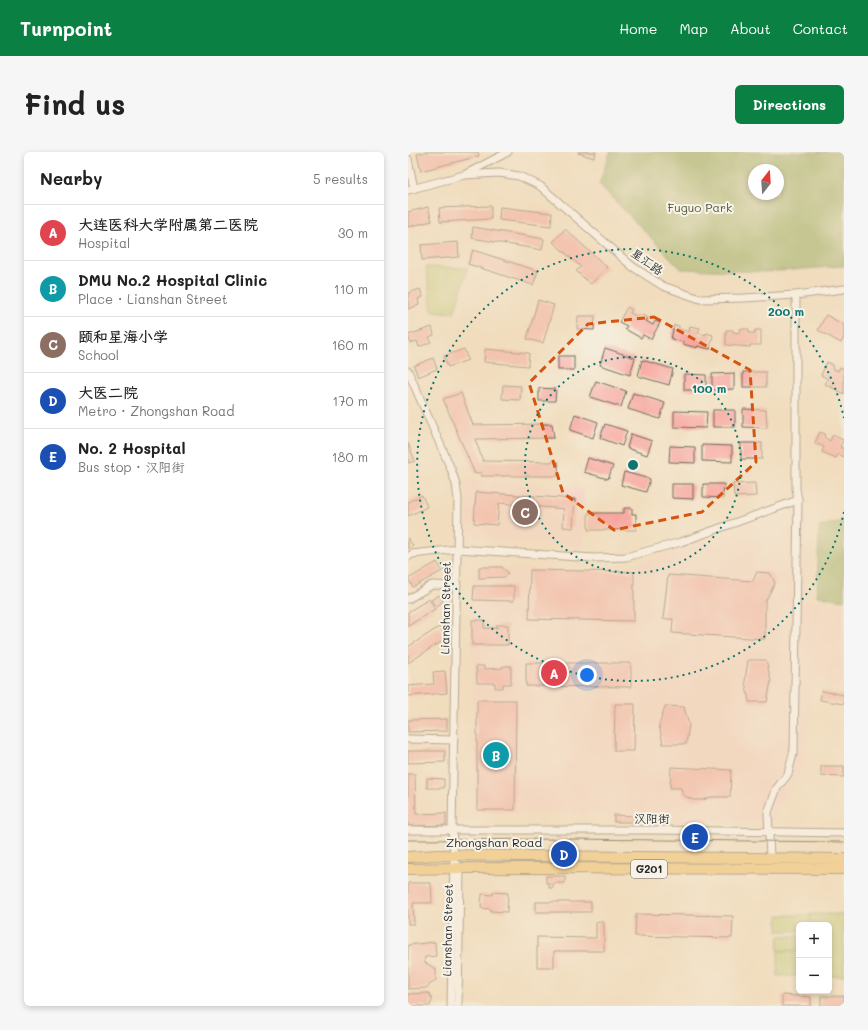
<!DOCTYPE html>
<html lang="en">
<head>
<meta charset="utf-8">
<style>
  :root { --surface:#fff; --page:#f6f6f6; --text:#222; --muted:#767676; --line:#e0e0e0; --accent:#0b8043 }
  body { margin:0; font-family:Mali,"LXGW WenKai TC",sans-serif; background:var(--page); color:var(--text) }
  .controls { position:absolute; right:12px; bottom:12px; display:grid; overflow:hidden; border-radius:6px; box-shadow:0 2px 6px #0003 }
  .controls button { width:36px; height:36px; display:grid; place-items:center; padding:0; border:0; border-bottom:1px solid var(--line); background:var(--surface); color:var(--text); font:20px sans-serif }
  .compass { position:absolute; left:340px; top:12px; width:36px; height:36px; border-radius:50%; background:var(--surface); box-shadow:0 2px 6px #0003; rotate:17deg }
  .you { position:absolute; left:179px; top:523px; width:14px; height:14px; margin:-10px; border:3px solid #fff; border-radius:50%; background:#1a73e8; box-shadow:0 0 0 6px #1a73e833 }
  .badge { display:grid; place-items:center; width:26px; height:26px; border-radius:50%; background:var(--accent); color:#fff; font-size:13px; font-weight:700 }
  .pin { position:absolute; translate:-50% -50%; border:2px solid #fff; box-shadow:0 1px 4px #0006 }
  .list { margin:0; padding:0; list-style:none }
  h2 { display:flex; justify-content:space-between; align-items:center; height:52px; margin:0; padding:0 16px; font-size:17px }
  h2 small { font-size:13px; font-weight:400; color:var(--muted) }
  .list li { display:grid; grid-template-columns:26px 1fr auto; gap:12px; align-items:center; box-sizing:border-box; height:56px; padding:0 16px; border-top:1px solid var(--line) }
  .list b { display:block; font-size:15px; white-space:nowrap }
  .list p { margin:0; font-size:13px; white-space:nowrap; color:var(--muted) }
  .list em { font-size:13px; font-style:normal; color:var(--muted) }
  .map { position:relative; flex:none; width:436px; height:854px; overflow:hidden; border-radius:6px }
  header { display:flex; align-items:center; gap:24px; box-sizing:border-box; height:56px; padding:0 20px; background:var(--accent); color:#fff }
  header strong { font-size:19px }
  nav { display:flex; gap:22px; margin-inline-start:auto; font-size:14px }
  .intro { display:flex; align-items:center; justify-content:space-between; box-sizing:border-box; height:96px; padding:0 24px }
  h1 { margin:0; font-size:28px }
  .button { padding:10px 18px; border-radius:6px; background:var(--accent); color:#fff; font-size:14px; font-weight:700 }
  main { display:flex; gap:24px; padding:0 24px }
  aside { flex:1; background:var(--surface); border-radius:6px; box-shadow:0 2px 6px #0003 }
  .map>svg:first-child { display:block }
  .built { fill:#f5d2c3 }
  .green { fill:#b5c466; stroke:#707848 }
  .forest { fill:#90aa5b; stroke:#5e6a43; fill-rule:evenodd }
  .building { fill:#f7a69d }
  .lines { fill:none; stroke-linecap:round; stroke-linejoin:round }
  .minor-casing { stroke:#70695e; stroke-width:9 }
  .highway-casing { stroke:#70695e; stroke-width:12 }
  .minor { stroke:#fff; stroke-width:7 }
  .highway { stroke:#f2c36a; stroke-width:10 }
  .tram { stroke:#2b2b2b; stroke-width:1 }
  .marked { fill:none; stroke:#d5540f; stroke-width:3; stroke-dasharray:8 5; stroke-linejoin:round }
  .ring { fill:none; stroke:#0f766e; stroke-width:2; stroke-dasharray:2 4 }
  .labels { text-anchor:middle; stroke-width:4; stroke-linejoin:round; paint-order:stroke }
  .shield { fill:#f7f3e8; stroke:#686764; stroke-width:1 }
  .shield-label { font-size:11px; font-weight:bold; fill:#2b2b2b }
  .park-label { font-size:12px; fill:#54593d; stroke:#f7f3e8 }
  .street-label { font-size:12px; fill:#2b2b2b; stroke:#f7f3e8 }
  .centre { fill:#0f766e; stroke:#f7f3e8; stroke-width:2 }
  .ring-label { font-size:12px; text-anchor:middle; font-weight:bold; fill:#0f766e; stroke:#f7f3e8; stroke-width:4; stroke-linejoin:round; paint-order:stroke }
</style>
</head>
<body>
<header>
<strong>Turnpoint</strong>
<nav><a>Home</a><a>Map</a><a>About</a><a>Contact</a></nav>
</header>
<div class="intro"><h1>Find us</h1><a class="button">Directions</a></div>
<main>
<aside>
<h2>Nearby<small>5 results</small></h2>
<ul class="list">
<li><span class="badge" style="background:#e0444e">A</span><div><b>大连医科大学附属第二医院</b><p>Hospital</p></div><em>30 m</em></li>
<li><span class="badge" style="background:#0f9aa8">B</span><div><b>DMU No.2 Hospital Clinic</b><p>Place · Lianshan Street</p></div><em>110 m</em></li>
<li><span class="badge" style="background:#8d6e63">C</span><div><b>颐和星海小学</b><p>School</p></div><em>160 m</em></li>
<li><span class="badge" style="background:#1a4fb4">D</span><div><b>大医二院</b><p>Metro · Zhongshan Road</p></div><em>170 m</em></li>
<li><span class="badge" style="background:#1a4fb4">E</span><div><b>No. 2 Hospital</b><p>Bus stop · 汉阳街</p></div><em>180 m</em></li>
</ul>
</aside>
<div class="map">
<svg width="436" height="854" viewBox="0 0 436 854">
  <rect width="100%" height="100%" fill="#f7f3e8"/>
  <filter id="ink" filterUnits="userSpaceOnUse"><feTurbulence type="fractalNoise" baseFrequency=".025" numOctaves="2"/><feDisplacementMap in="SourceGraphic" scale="8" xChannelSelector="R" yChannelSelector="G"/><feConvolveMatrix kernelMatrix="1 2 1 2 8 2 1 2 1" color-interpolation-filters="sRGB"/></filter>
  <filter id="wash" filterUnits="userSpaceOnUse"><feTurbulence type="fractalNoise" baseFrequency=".012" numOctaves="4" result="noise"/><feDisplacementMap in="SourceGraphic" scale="16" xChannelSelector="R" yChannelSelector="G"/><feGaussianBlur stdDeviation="0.9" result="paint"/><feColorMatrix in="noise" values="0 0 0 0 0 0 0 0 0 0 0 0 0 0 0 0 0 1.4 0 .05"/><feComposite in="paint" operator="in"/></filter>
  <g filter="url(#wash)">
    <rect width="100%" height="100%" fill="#f1ddbd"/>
    <g class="built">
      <path d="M55,327l112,8 9,4 -1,56 -101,-8 -6,-1 -8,-4 -1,-4 -1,-37z"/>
      <path d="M399,355l-2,95h39v86l-32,-2 -7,79 -6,14 -21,33 -2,12 -138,-6 -2,-27v23l-162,-1 -3,-245 143,1 21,-5z"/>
    </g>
    <g class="green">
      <path d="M18,115l42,1 -14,45 -22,-2z"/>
      <path d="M403,762h33v62h-15v-51h-18z"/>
      <path d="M370,763h32v10h-11v6h-21z"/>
      <path d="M371,784h20v14h-21z"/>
      <rect x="370" y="799" width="21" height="25"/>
    </g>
    <g class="forest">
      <path d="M202,0h234v114l-77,6 -86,-3 -82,-85zM346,18h24v24h-24z"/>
      <path d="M436,368v80l-27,-4 2,-69z"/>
    </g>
    <g id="blocks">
      <g class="building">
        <path d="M17,0h53l1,4 -58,15 -4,-17z"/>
        <path d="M170,0h18l-2,6 -16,-5z"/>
        <path d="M83,54v13l-51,3 -1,-14z"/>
        <path d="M20,55l4,14 -24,6v-15z"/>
        <path d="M92,55l52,6 -1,13 -52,-6z"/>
        <path d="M65,75l71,12 -2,11 -70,-12z"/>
        <path d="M157,77l42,38 -16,17 -15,-13 5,-4 -28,-25z"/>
        <path d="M50,90l1,15 -37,3 -1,-15z"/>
        <path d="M65,98l65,21 -5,14 -65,-21z"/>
        <path d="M12,137l3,8 -5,2 1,6 -11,4v-16z"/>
        <path d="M130,148l16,5 -11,38 -16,-4z"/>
        <path d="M219,155l5,3 -2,3 8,4 2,-3 8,4 -2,3 7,4 2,-4 5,2 -9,16 -8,-4 -2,3 -16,-9 2,-3 -8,-4z"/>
        <path d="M418,163l18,10v12l-3,6 -23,-13z"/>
        <path d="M170,164h17l-1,14 -17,-1z"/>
        <path d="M266,173l5,1v3l10,3 1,-6 10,2 -2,5 8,2v-2l7,2 -3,14 -13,-3v2l-14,-4 1,-2 -13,-3z"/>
        <path d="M24,175l2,8 -5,2 2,5 -12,5 -2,-6 -7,2 -2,-8z"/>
        <path d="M332,177h9v4h6v-3h6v15h-11v2l-24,-2v-15h7v2l7,1z"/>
        <path d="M197,196l30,10 -5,17 -30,-10z"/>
        <path d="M56,197l4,11 -20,7 -4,-11z"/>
        <path d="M77,197l44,4 -1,13 -44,-4z"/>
        <rect x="150" y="204" width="16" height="14"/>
        <path d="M25,206l4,11 -19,8 -4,-11z"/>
        <path d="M234,208l31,9 -4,16 -31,-9z"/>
        <path d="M419,210l6,3 -1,3 6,3 2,-4 4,2v25l-19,-10 3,-5 -7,-4z"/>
        <rect x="335" y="220" width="23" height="15"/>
        <path d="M326,221v16l-22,1v-16z"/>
        <path d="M276,222l22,1v15h-22z"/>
        <path d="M188,229l30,10 -5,16 -31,-10z"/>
        <path d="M95,233l18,1 -1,14 -18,-1z"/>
        <path d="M131,236l17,1 -1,12h-16z"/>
        <path d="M53,241l12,32 79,-1 2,14 -79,1 8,22 75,1v14h-77v-4l-6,2 -32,-75z"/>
        <path d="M225,241l32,10 -5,16 -32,-10z"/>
        <path d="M335,257l23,1 1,18 -24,-1z"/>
        <rect x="305" y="258" width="22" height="17"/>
        <path d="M266,259l33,1 -1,16 -32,-1z"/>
        <path d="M167,262l23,8 -5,16 -23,-8z"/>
        <path d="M197,272l22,7 -5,15 -22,-8z"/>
        <path d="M412,280l5,2 -1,3 6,4 3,-6 10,5 -3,7 4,2v8l-6,-3 -2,4 -14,-6 2,-5 -9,-4z"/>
        <path d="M223,282l21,7 -5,14 -20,-7z"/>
        <path d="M0,291l7,18 -7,2z"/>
        <rect x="333" y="291" width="21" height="16"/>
        <path d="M294,293l30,1v16l-30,-1z"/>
        <path d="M262,294l25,1v16l-26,-1z"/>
        <path d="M180,306l25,8 -5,13 -24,-7z"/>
        <path d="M216,320l26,7 -4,13 -25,-7z"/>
        <path d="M347,331l1,13 -22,1 -1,-13z"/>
        <path d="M264,332h21v15l-21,-1z"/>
        <path d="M295,332h21l-1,14 -20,-1z"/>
        <path d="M68,340l99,7 -2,29 -10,-1 1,-18 -65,-6 -2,22 -23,-2z"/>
        <path d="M14,343l5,12 -19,9v-14z"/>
        <path d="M216,356h8v6h4v16h-48v-17h36z"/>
        <path d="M0,386l5,8 -5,3z"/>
        <path d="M29,410l5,9 -29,16 -5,-8z"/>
        <path d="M71,415h23l6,6 -3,4 -26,1z"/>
        <path d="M122,418l104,2v49l-105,-2z"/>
        <path d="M349,420l13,1 5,10 -10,19v37l-93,-6 1,-14h-10l5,-44 85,6z"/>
        <path d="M66,434h40v15l-41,-1z"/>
        <path d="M31,443l4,6 -7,6 -5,-7z"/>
        <path d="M21,447l6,10 -27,17v-14z"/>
        <path d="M64,468h12v8h13v-3h11v20h-36z"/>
        <path d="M31,475l8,11 -39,25v-16z"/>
        <path d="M340,508h18l5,21 -4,21h-18l-4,-21z"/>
        <path d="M118,511h105v24l-105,-1z"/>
        <path d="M68,514h8v3l19,-1v-2h8v18h-8v4h-8v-5h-18z"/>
        <path d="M37,519l2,22 -39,3v-10l26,-2 -1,-12z"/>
        <path d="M414,539l22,4v9l-24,-4z"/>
        <path d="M69,548h39l-1,110h-38z"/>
        <path d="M207,552h20l-1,47h-20z"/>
        <path d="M257,554l19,1 5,18 -3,19h-23l-4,-19z"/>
        <path d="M39,567v12l-39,1v-12z"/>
        <path d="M0,599h37v11l-37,1z"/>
        <path d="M413,614h23v11l-23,-1z"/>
        <path d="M263,615l60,3 -1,27h-19l-8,3h-10l-10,-5 -2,-7h-11z"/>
        <path d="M0,622h7l1,40 30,-1v12l-38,1z"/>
        <path d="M19,626l17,1v9h-17z"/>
        <path d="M206,663l22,1v6h-22z"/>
        <path d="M138,724h19v7h-12v5h-4v-5h-3z"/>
        <path d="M0,731h23l1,20h-19l1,21h-6z"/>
        <path d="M85,740l15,1 -1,19 -16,-1v-2l-10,-1 1,-14 11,1z"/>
        <rect x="128" y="750" width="55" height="10"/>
        <path d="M228,762l97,2 -1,22 -97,-2z"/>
        <path d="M188,770h8v29h-50v16h-17v-30l59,1z"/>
        <path d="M27,790l1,14 -11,1 -1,5 12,7v11l-10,8 -18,1v-44z"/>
        <path d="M21,841l3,7 -2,6h-22v-12z"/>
        <path d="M374,843l29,2v9h-29z"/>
        <rect x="413" y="844" width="23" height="10"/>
      </g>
    </g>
  </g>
  <g filter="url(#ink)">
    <use href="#blocks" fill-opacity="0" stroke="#70695e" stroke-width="1"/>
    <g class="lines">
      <g class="minor-casing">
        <g id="minor">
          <path d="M0,7l6,30"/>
          <path d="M56,23l35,-2 20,3 21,10 93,81 30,19 37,13 44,-1 52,-3 48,-6"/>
          <path d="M0,38l56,-15 44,-23"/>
          <path d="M0,219l43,98 5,15 2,15 -6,330 2,26 -3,151"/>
          <path d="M0,405l4,-3 46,-5 136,9 32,-1 55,-15 117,-42"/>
          <path d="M0,447l24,-14 25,1"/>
          <path d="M0,587l46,1"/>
          <path d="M0,678h248l188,3"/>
          <path d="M362,706l-2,-46 9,-24 11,-14 6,-24 4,-250 -2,-11v-194"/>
          <path d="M50,713l2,3 -2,138"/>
        </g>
      </g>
      <g class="highway-casing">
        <g id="highway">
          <path d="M0,705l30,-2 406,4"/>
          <path d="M0,717l52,-1 384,1"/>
        </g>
      </g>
      <use href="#minor" class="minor"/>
      <use href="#highway" class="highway"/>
      <path class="tram" d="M0,688l162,-1 274,3"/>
    </g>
  </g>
  <path d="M0 0H436V854H0ZM246,165l96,53 6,92 -54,50 -88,18 -51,-37 -34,-110 59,-59z" fill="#f1ddbd" fill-opacity=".55" fill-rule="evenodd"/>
  <path class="marked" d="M246,165l96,53 6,92 -54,50 -88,18 -51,-37 -34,-110 59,-59z"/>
  <g class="ring">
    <circle cx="225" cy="313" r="108"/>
    <path d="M436 360A216 216 0 1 1 436 266"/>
  </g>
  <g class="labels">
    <rect class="shield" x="223" y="708" width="36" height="18" rx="3"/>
    <g class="shield-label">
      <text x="241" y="721">G201</text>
    </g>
    <g class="park-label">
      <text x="292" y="60">Fuguo Park</text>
    </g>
    <g class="street-label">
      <text transform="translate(239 110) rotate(35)" y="4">星汇路</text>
      <text transform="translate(38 456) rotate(-89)" y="4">Lianshan Street</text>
      <text x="244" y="671">汉阳街</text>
      <text x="86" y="695">Zhongshan Road</text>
      <text transform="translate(40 778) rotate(-89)" y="4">Lianshan Street</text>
    </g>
  </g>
  <circle cx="225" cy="313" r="6" class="centre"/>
  <g class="ring-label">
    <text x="378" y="164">200 m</text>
    <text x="301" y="241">100 m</text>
  </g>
</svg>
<div class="controls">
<button>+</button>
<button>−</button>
</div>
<svg class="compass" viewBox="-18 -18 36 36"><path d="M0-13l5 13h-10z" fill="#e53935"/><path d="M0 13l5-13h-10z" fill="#767676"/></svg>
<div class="you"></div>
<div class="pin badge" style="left:146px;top:521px;background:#e0444e">A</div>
<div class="pin badge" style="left:88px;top:603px;background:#0f9aa8">B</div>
<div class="pin badge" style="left:117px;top:360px;background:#8d6e63">C</div>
<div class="pin badge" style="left:156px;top:702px;background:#1a4fb4">D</div>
<div class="pin badge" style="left:287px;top:685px;background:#1a4fb4">E</div>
</div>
</main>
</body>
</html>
